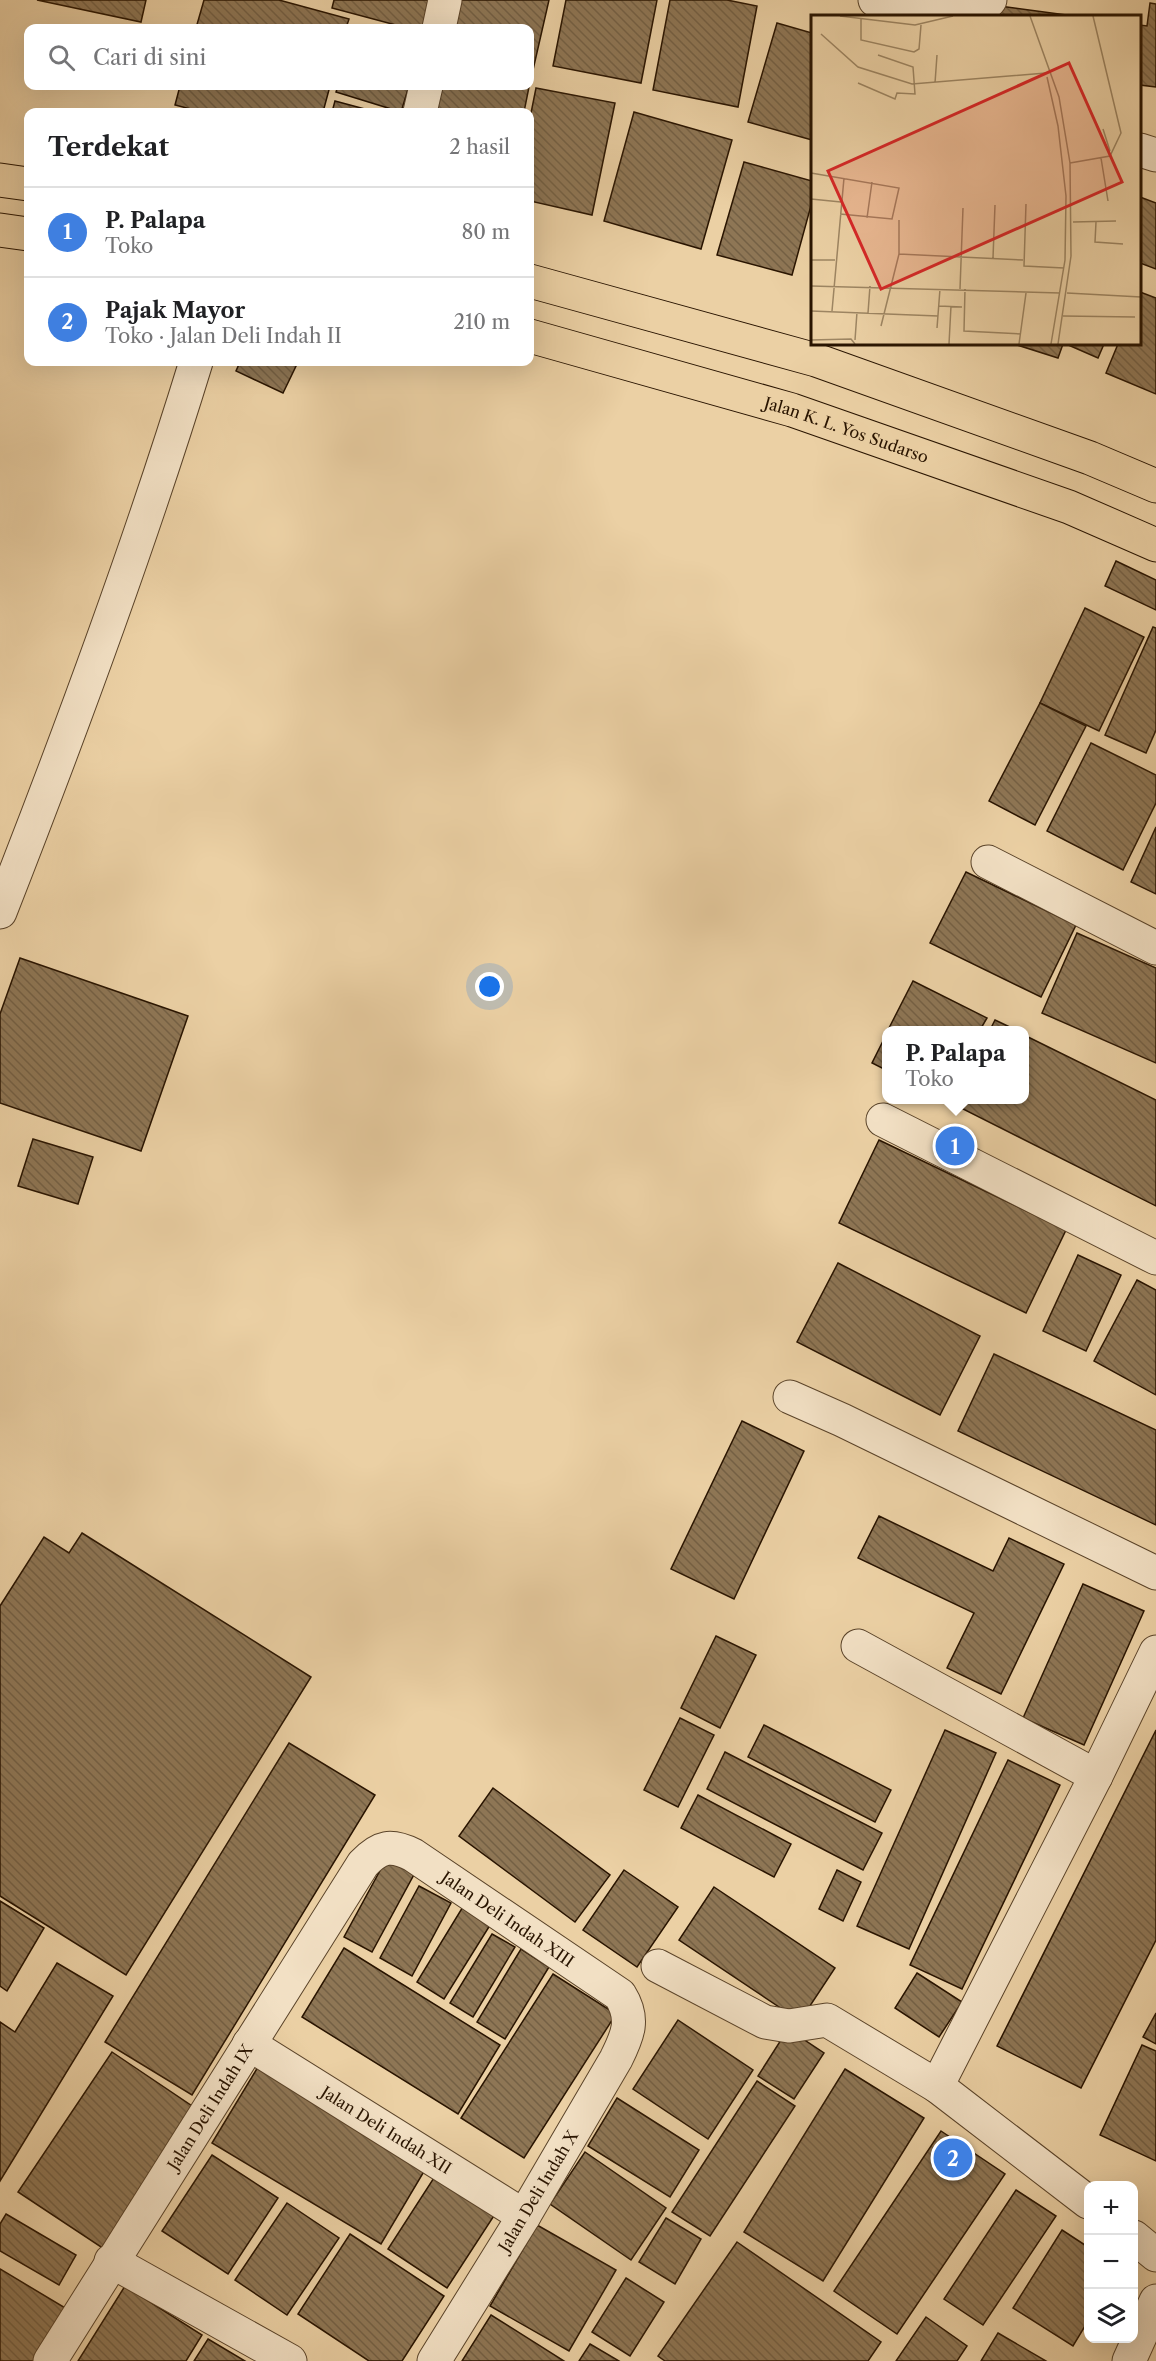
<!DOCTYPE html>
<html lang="id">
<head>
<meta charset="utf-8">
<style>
  :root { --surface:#fff; --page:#f6f6f6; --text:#202124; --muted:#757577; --line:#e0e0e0; --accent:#8f2418 }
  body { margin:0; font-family:"Libre Caslon Text",serif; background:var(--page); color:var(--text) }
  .controls { position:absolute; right:18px; bottom:18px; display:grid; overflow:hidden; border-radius:12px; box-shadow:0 6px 24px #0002 }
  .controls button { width:54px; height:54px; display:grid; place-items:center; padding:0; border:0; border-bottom:2px solid var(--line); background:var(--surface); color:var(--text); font:30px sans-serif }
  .you { position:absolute; left:490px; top:987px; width:21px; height:21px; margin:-15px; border:4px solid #fff; border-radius:50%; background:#1a73e8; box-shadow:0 0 0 9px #1a73e833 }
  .badge { display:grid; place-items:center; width:39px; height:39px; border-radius:50%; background:var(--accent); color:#fff; font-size:20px; font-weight:700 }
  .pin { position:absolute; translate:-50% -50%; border:3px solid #fff; box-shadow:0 2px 6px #0006 }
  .popup { position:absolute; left:882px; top:1026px; width:147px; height:78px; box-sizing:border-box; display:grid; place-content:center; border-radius:12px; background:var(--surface); filter:drop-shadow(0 2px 4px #0005); font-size:20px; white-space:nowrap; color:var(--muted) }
  .popup b { font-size:22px; color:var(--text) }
  .popup::after { content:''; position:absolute; left:50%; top:100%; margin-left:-12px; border:12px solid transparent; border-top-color:var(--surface) }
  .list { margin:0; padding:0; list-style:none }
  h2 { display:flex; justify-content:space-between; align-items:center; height:78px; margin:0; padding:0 24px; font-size:26px }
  h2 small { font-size:20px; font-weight:400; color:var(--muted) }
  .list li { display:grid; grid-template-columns:39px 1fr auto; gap:18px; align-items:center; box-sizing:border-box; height:90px; padding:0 24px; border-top:2px solid var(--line) }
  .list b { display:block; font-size:22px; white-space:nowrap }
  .list p { margin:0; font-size:20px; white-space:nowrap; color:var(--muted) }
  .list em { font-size:20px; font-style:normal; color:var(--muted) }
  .icon { flex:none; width:33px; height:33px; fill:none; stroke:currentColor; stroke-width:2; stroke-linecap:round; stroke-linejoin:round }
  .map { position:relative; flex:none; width:1156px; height:2361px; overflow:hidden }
  .search { position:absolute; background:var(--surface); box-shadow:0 6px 24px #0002; left:24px; top:24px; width:510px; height:66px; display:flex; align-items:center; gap:15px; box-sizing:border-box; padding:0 21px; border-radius:12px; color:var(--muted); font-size:22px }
  .panel { position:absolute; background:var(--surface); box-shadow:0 6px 24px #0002; left:24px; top:108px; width:510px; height:258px; border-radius:12px }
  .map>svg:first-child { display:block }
  .building { fill:url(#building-back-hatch); stroke:#291400; stroke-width:1.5 }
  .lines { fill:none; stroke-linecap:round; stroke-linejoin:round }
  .minor-casing { stroke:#5a4329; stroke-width:35 }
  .highway-casing { stroke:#291400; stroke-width:35 }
  .minor { stroke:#f2e0c4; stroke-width:33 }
  .highway { stroke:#ebd0a4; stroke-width:33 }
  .labels { text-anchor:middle; stroke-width:4.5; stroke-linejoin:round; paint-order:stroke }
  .street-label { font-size:16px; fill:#291400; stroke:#f2e0c4 }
  .inset-road { fill:none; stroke:#9d8562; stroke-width:1.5 }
  .view { fill:#d62828; fill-opacity:0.15; stroke:#d62828; stroke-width:3 }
  .inset-edge { fill:none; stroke:#291400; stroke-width:3 }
</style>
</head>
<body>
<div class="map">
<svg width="1156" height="2361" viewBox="0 0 1156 2361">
  <defs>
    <pattern id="building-back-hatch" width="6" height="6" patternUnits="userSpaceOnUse" patternTransform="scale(1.5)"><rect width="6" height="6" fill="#8e7655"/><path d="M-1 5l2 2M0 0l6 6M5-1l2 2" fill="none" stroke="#746044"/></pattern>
  </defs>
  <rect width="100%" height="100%" fill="#ebd0a4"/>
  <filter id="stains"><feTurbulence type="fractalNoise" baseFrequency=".00333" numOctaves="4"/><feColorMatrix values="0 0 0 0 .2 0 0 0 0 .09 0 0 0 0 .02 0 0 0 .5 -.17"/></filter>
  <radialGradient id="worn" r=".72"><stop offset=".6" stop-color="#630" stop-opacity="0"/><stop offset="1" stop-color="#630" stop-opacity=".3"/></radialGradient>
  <g class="building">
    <path d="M37,0h109l-5,22z"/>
    <path d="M204,0h75l70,19 -3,9h-150z"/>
    <path d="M334,0h105l-7,28h-25l-75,-20z"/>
    <path d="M456,0h93l-16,70h-3v-42h-81z"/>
    <path d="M566,0h91l-16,83 -88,-17z"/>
    <path d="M670,0h57l30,6 -19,101 -85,-17z"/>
    <path d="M1150,3l6,1v83l-16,-2v-60l7,1z"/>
    <path d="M992,5l82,11h-84z"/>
    <path d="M777,23l35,10v107l-64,-18z"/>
    <path d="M180,86h150l-7,26h-121l-27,-7z"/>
    <path d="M338,86h71l-8,26 -65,-20z"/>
    <path d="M434,86h86l9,1 -5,25h-96z"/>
    <path d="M536,88l79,15 -23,112 -62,-14v-83z"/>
    <path d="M335,101l41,11h-44z"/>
    <path d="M634,112l98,28 -31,109 -97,-28z"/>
    <path d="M744,162l68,19v21l-20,73 -75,-20z"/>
    <path d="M1140,197l16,6v66l-16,-6z"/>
    <path d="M1140,292l16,6v96l-50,-21 12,-29h22z"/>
    <path d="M1014,344h49l-5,14z"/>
    <path d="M1066,344h38l-6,14z"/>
    <path d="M240,362h58l-15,31 -47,-22z"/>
    <path d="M1116,561l40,19v30l-51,-24z"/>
    <path d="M1085,608l59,29 -45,94 -59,-28z"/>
    <path d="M1153,627l3,1v102l-10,23 -41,-18z"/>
    <path d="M1040,703l46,23 -51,99 -46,-24z"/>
    <path d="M1091,743l65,32v28l-33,67 -76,-39z"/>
    <path d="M1156,827v67l-25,-12z"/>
    <path d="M966,872l110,53 -35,72 -111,-54z"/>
    <path d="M1077,933l79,35v95l-114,-50z"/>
    <path d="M20,958l168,58 -47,135 -141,-48v-89z"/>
    <path d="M913,981l74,37 -7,12h-92z"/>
    <path d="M995,1020l21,10h-26z"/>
    <path d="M886,1035v35l-14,-7z"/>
    <path d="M1024,1035l132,65v106l-203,-102 2,-4h69z"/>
    <path d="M33,1139l60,18 -15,47 -60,-18z"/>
    <path d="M879,1140l187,90 -40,83 -187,-90z"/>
    <path d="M1078,1255l43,20 -35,76 -43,-20z"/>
    <path d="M838,1263l142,73 -40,79 -143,-73z"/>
    <path d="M1137,1280l19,10v105l-62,-34z"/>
    <path d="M994,1354l162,76v95l-198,-94z"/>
    <path d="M742,1421l62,30 -70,148 -63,-30z"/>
    <path d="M879,1516l114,55 16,-33 55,26 -63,130 -54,-26 27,-55 -116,-55z"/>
    <path d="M82,1533l229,144 -185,298 -126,-79v-290l44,-69 25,16z"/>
    <path d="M1083,1584l61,27 -60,134 -61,-27z"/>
    <path d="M716,1636l40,19 -36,73 -39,-20z"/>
    <path d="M680,1718l34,17 -36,72 -34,-17z"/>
    <path d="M764,1725l127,65 -16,32 -127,-65z"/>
    <path d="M945,1730l51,23 -87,196 -52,-23z"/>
    <path d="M1156,1730v210l-75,148 -84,-42z"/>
    <path d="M289,1743l86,52 -183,300 -87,-53z"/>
    <path d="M725,1752l157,81 -19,37 -156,-81z"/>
    <path d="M1008,1760l52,25 -98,204 -52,-24z"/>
    <path d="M493,1788l117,87 -35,47 -116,-86z"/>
    <path d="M698,1795l93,49 -17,33 -93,-49z"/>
    <path d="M389,1854l28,15 -45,83 -28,-15z"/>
    <path d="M624,1870l54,37 -41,60 -54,-37z"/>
    <path d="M837,1870l24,12 -18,39 -24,-12z"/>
    <path d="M419,1886l32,17 -39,73 -32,-18z"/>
    <path d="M714,1887l121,81 -35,53 -121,-81z"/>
    <path d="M0,1901l44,27 -37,63 -7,-5z"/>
    <path d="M464,1905l28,17 -48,77 -27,-17z"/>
    <path d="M492,1934l23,13 -42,70 -23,-14z"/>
    <path d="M344,1948l156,97 -42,69 -156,-97z"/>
    <path d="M521,1949l28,18 -44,72 -28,-17z"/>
    <path d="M57,1963l56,33 -113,185v-159l15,10z"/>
    <path d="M917,1973l45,29 -23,35 -44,-29z"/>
    <path d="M553,1974l63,40 -92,144 -63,-40z"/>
    <path d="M1156,2013v31l-13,-7z"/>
    <path d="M678,2020l75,50 -45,69 -75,-50z"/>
    <path d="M788,2029l36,24 -30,46 -36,-23z"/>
    <path d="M1142,2045l14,6v110l-56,-26z"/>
    <path d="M112,2052l86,58 -94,139 -86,-57z"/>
    <path d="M261,2062l168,101 -48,81 -169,-101z"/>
    <path d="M845,2069l79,49 -101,163 -79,-49z"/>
    <path d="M757,2081l38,25 -85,130 -38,-24z"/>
    <path d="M617,2098l82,52 -29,47 -82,-51z"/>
    <path d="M941,2131l64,43 -108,160 -63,-43z"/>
    <path d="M585,2152l81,56 -35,52 -81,-56z"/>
    <path d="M212,2155l66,43 -50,76 -66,-43z"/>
    <path d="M439,2170l60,38 -52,80 -59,-39z"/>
    <path d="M1016,2190l40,26 -73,109 -39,-26z"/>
    <path d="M287,2203l52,35 -52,77 -52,-35z"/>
    <path d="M6,2214l70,41 -17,30 -59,-34v-27z"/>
    <path d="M666,2218l35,21 -26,45 -36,-22z"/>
    <path d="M537,2225l79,45 -47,81 -79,-45z"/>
    <path d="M1062,2230l26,17v74l-15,25 -60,-38z"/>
    <path d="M350,2234l94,62 -42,65h-33l-71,-47z"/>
    <path d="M737,2242l144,100 -13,19h-203l-7,-5z"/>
    <path d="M0,2269l72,43 -30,49h-42z"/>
    <path d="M626,2278l38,24 -34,54 -38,-24z"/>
    <path d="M125,2286l77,49 -16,26h-108z"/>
    <path d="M491,2315l73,46h-102z"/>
    <path d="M926,2317l41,29 -10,15h-61z"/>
    <path d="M998,2333l48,28h-65z"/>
    <path d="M208,2339l37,22h-51z"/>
    <path d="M590,2344l29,17h-40z"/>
  </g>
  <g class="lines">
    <g class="minor-casing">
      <g id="minor">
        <path d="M875,0l63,16"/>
        <path d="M944,16l33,-3 13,-13"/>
        <path d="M439,28l6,-28"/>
        <path d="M420,112l6,-26"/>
        <path d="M1140,150l16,5"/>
        <path d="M988,862l168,86"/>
        <path d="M0,912c71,-181 139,-364 196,-550"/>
        <path d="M883,1120l273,138"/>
        <path d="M790,1397l52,23 314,153"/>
        <path d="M858,1646l238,130"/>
        <path d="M658,1966l107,56 24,4 38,-6 110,66"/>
        <path id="s1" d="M249,2044l275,172"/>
        <path d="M1088,2202l-151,-116 159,-310 60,-124"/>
        <path d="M1134,2237l22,18"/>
        <path d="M111,2261l179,100"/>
        <path id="s2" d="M50,2361l313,-497c17,-18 28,-20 50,-9l207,140c15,24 8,40 -4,64l-92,157 -90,145"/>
        <path d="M1129,2361l27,-60"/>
      </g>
    </g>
    <g class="highway-casing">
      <g id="highway">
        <path d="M0,180l28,4"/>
        <path d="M0,230l28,4"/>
        <path d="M530,281l286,79 274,98 66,28"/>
        <path id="s3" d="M530,336l262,74 277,97 87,38"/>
      </g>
    </g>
    <use href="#minor" class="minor"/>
    <use href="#highway" class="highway"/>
  </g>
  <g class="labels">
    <g class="street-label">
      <text dy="6" stroke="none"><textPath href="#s3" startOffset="330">Jalan K. L. Yos Sudarso</textPath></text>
      <text dy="6" stroke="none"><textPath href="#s2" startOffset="758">Jalan Deli Indah XIII</textPath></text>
      <text dy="6" stroke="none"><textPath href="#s2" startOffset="300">Jalan Deli Indah IX</textPath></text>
      <text dy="6" stroke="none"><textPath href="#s1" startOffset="162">Jalan Deli Indah XII</textPath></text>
      <text transform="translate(538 2191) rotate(-59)" y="6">Jalan Deli Indah X</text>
    </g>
  </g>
  <g transform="translate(811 15)">
    <rect width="330" height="330" fill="#ebd0a4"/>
    <path class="inset-road" d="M29,1l75,9 38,-9M219,1l29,81 11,66 1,93 -13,88M50,4v21l53,12 5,-3 2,-24M10,19l37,33 54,17 134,-11M236,62l11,49 8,70 -1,64 -14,84M47,68l37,16 2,-6 18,1 -2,-27 -35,-12M124,68l2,-28M292,114l7,22M290,143l7,43M259,148l40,-7 11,-23 -28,-117M0,158l88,15 -7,31 -52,-5M0,184l30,3M215,189l-2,62 40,2M56,203l5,-36M88,205v34M262,207l43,-1M285,207l-1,20 28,2M182,243l2,-53M0,245h24M0,271l249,7M149,274l3,-81M154,274l-1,42 57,3M256,278l74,4M128,291l23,1M0,296l127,5M21,296l12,-133M57,298l2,-27M252,301l72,1M70,311l18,-72 124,6M126,313l3,-39M0,325l40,-1 4,5M44,325l2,-28M138,329l2,-38M208,329l7,-51"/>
    <path class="view" d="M258,48l53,119 -241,107 -53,-118z"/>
    <rect width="330" height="330" class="inset-edge"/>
  </g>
  <rect width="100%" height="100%" filter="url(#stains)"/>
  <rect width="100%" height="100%" fill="url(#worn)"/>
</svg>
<div class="controls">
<button>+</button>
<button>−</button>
<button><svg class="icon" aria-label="layers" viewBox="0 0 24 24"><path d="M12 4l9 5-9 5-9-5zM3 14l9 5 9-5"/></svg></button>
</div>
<div class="you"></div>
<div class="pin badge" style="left:955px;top:1146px;background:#3f7fe0">1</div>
<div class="popup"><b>P. Palapa</b>Toko</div>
<div class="pin badge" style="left:953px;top:2158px;background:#3f7fe0">2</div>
<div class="search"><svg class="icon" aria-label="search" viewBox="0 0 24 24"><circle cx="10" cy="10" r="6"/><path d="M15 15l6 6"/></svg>Cari di sini</div>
<section class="panel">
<h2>Terdekat<small>2 hasil</small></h2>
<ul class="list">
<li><span class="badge" style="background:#3f7fe0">1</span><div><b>P. Palapa</b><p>Toko</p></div><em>80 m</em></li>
<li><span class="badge" style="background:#3f7fe0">2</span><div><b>Pajak Mayor</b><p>Toko · Jalan Deli Indah II</p></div><em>210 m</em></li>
</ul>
</section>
</div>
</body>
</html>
